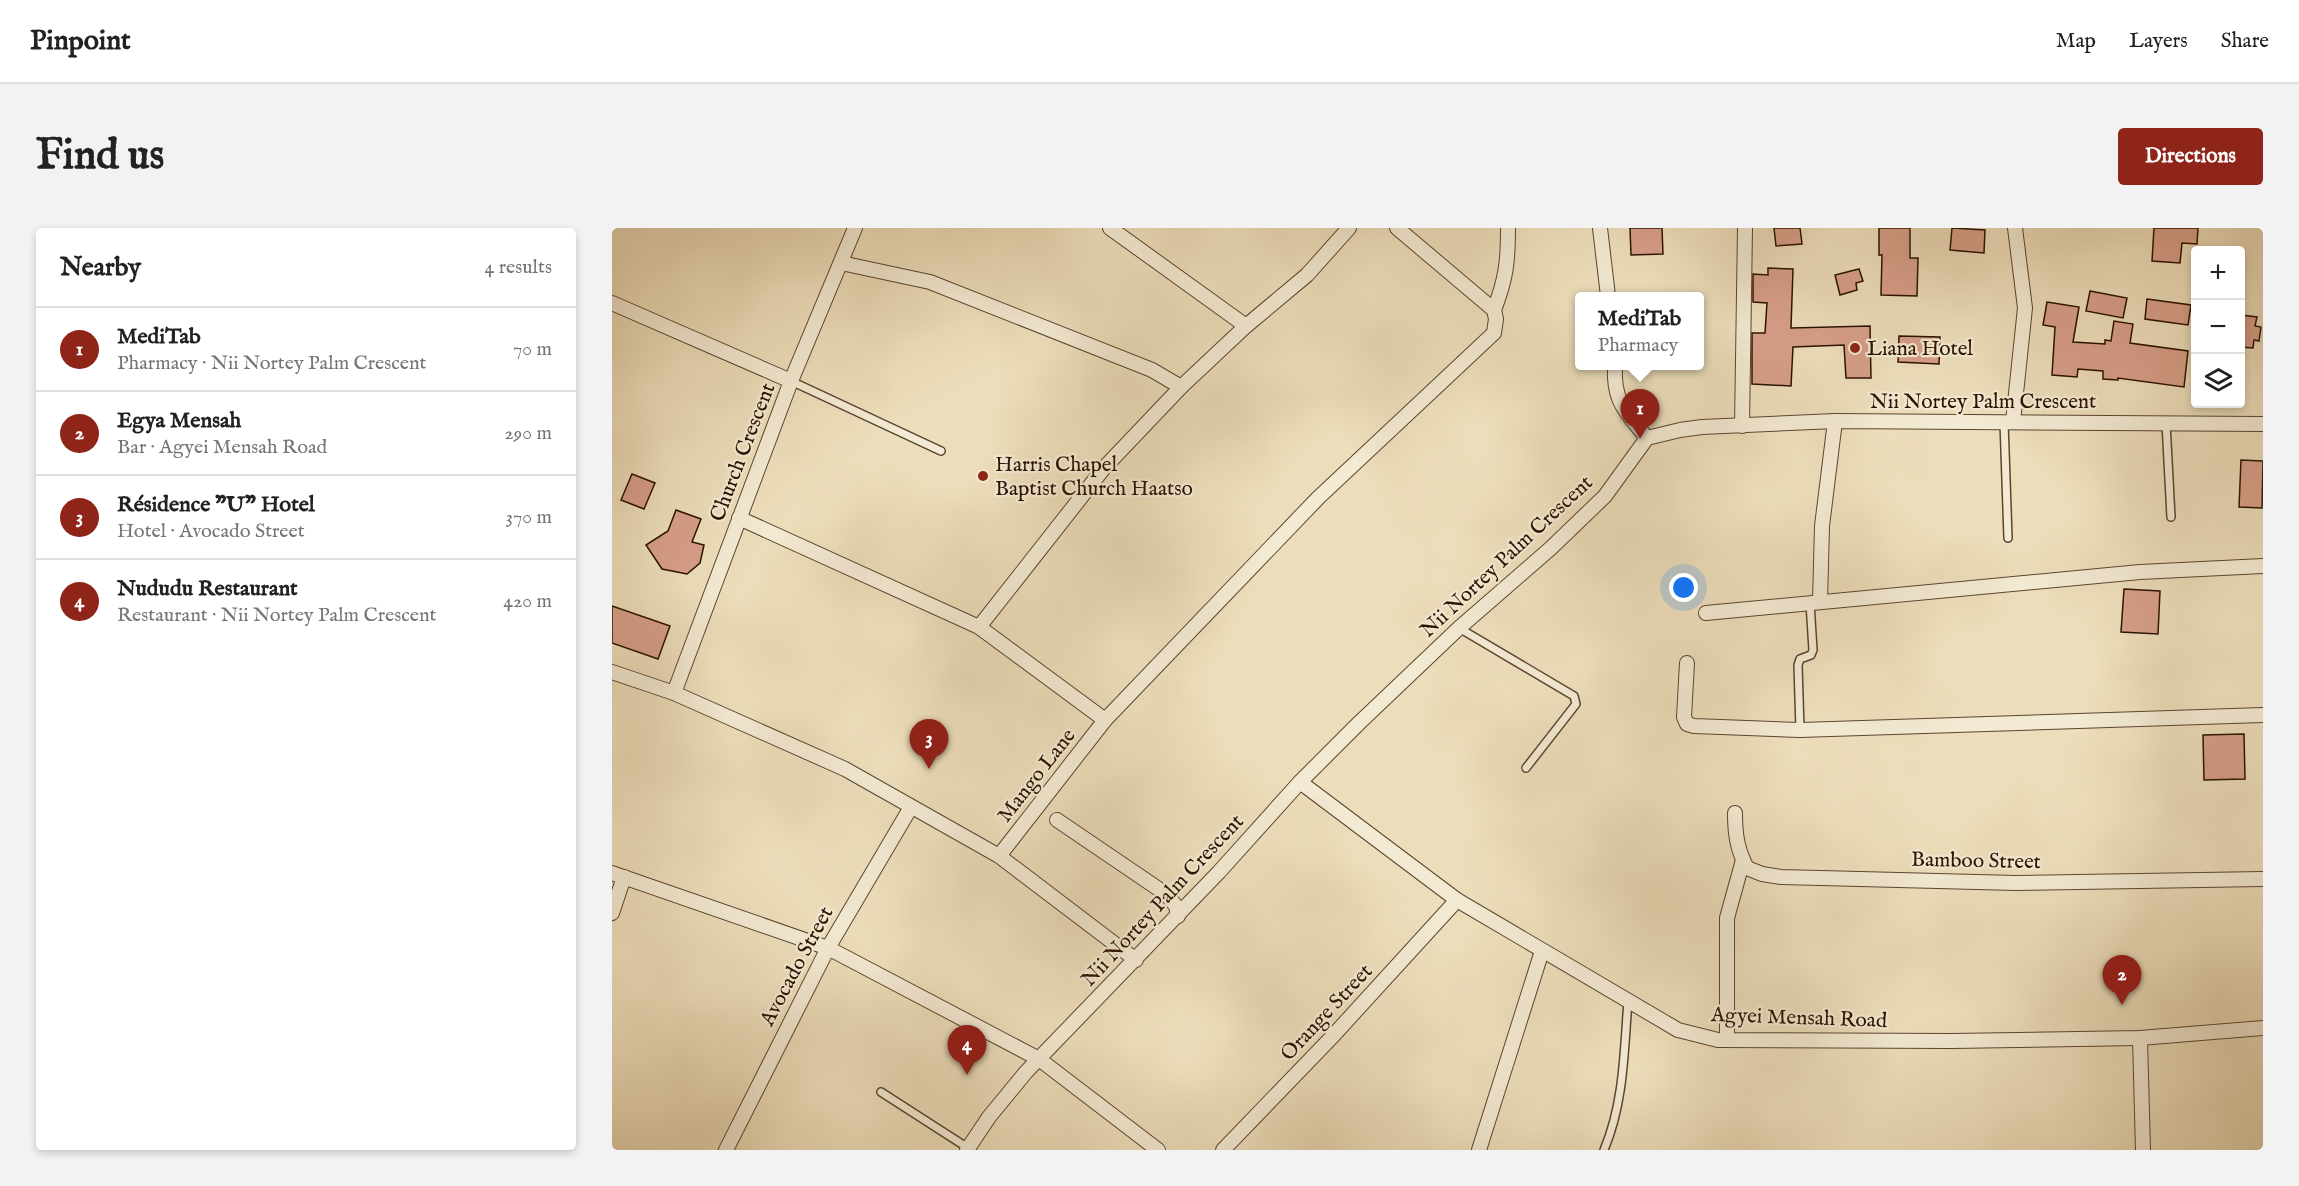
<!DOCTYPE html>
<html lang="en">
<head>
<meta charset="utf-8">
<style>
  :root { --surface:#fff; --page:#f2f2f2; --text:#222; --muted:#767676; --line:#e0e0e0; --accent:#8f2418 }
  body { margin:0; font-family:"IM FELL English",serif; background:var(--page); color:var(--text) }
  .controls { position:absolute; right:18px; top:18px; display:grid; overflow:hidden; border-radius:6px; box-shadow:0 3px 9px #0003 }
  .controls button { width:54px; height:54px; display:grid; place-items:center; padding:0; border:0; border-bottom:2px solid var(--line); background:var(--surface); color:var(--text); font:30px sans-serif }
  .you { position:absolute; left:1072px; top:360px; width:21px; height:21px; margin:-15px; border:4px solid #fff; border-radius:50%; background:#1a73e8; box-shadow:0 0 0 9px #1a73e833 }
  .badge { display:grid; place-items:center; width:39px; height:39px; border-radius:50%; background:var(--accent); color:#fff; font-size:20px; font-weight:700 }
  .pin { position:absolute; translate:-50% -50px; filter:drop-shadow(0 2px 3px #0008) }
  .pin::after { content:''; position:absolute; top:32px; width:21px; height:18px; background:inherit; clip-path:polygon(0 0,100% 0,50% 100%) }
  .popup { position:absolute; left:963px; top:64px; width:129px; height:78px; box-sizing:border-box; display:grid; place-content:center; border-radius:6px; background:var(--surface); filter:drop-shadow(0 2px 4px #0005); font-size:20px; white-space:nowrap; color:var(--muted) }
  .popup b { font-size:22px; color:var(--text) }
  .popup::after { content:''; position:absolute; left:50%; top:100%; margin-left:-12px; border:12px solid transparent; border-top-color:var(--surface) }
  .list { margin:0; padding:0; list-style:none }
  h2 { display:flex; justify-content:space-between; align-items:center; height:78px; margin:0; padding:0 24px; font-size:26px }
  h2 small { font-size:20px; font-weight:400; color:var(--muted) }
  .list li { display:grid; grid-template-columns:39px 1fr auto; gap:18px; align-items:center; box-sizing:border-box; height:84px; padding:0 24px; border-top:2px solid var(--line) }
  .list b { display:block; font-size:22px; white-space:nowrap }
  .list p { margin:0; font-size:20px; white-space:nowrap; color:var(--muted) }
  .list em { font-size:20px; font-style:normal; color:var(--muted) }
  .icon { flex:none; width:33px; height:33px; fill:none; stroke:currentColor; stroke-width:2; stroke-linecap:round; stroke-linejoin:round }
  .map { position:relative; flex:none; width:1651px; height:922px; overflow:hidden; border-radius:6px }
  header { display:flex; align-items:center; gap:36px; box-sizing:border-box; height:84px; padding:0 30px; background:var(--surface); border-bottom:2px solid var(--line) }
  header strong { font-size:28px }
  nav { display:flex; gap:33px; margin-inline-start:auto; font-size:21px }
  .intro { display:flex; align-items:center; justify-content:space-between; box-sizing:border-box; height:144px; padding:0 36px }
  h1 { margin:0; font-size:42px }
  .button { padding:15px 27px; border-radius:6px; background:var(--accent); color:#fff; font-size:21px; font-weight:700 }
  main { display:flex; gap:36px; padding:0 36px }
  aside { flex:1; background:var(--surface); border-radius:6px; box-shadow:0 3px 9px #0003 }
  .map>svg:first-child { display:block }
  .building { fill:#d79f89; stroke:#2a1200; stroke-width:1.5 }
  .lines { fill:none; stroke-linecap:round; stroke-linejoin:round }
  .service-casing { stroke:#5b452f; stroke-width:10 }
  .minor-casing { stroke:#5b452f; stroke-width:16 }
  .service { stroke:#f3ead3; stroke-width:7 }
  .minor { stroke:#f3ead3; stroke-width:14 }
  .poi-dot { fill:#8f2418; stroke:#f3ead3; stroke-width:2 }
  .labels { text-anchor:middle; stroke-width:4.5; stroke-linejoin:round; paint-order:stroke }
  .poi-label { font-size:21px; fill:#2a1200; stroke:#f3ead3; text-anchor:start }
  .street-label { font-size:21px; fill:#2a1200; stroke:#f3ead3 }
</style>
</head>
<body>
<header>
<strong>Pinpoint</strong>
<nav><a>Map</a><a>Layers</a><a>Share</a></nav>
</header>
<div class="intro"><h1>Find us</h1><a class="button">Directions</a></div>
<main>
<aside>
<h2>Nearby<small>4 results</small></h2>
<ul class="list">
<li><span class="badge">1</span><div><b>MediTab</b><p>Pharmacy · Nii Nortey Palm Crescent</p></div><em>70 m</em></li>
<li><span class="badge">2</span><div><b>Egya Mensah</b><p>Bar · Agyei Mensah Road</p></div><em>290 m</em></li>
<li><span class="badge">3</span><div><b>Résidence &quot;U&quot; Hotel</b><p>Hotel · Avocado Street</p></div><em>370 m</em></li>
<li><span class="badge">4</span><div><b>Nududu Restaurant</b><p>Restaurant · Nii Nortey Palm Crescent</p></div><em>420 m</em></li>
</ul>
</aside>
<div class="map">
<svg width="1651" height="922" viewBox="0 0 1651 922">
  <rect width="100%" height="100%" fill="#eddebb"/>
  <filter id="stains"><feTurbulence type="fractalNoise" baseFrequency=".00333" numOctaves="4"/><feColorMatrix values="0 0 0 0 .2 0 0 0 0 .09 0 0 0 0 .02 0 0 0 .5 -.17"/></filter>
  <radialGradient id="worn" r=".72"><stop offset=".6" stop-color="#630" stop-opacity="0"/><stop offset="1" stop-color="#630" stop-opacity=".3"/></radialGradient>
  <g class="building">
    <path d="M1018,0h32l1,26 -32,1z"/>
    <path d="M1162,0h26l2,16 -26,2z"/>
    <path d="M1267,0h31v30h8l-1,38 -36,-1 1,-40h-3z"/>
    <path d="M1340,0l33,2 -1,23 -34,-3z"/>
    <path d="M1542,0h44l-1,16 -15,-1 -2,20 -28,-2z"/>
    <path d="M1156,40l25,1 -2,59 79,-2 1,52h-25l-2,-33 -51,2 -2,39 -39,-2v-51h13l2,-30 -14,-1v-28l15,1z"/>
    <path d="M1247,41l4,12 -7,2 1,7 -17,5 -5,-20z"/>
    <path d="M1478,63l37,7 -4,20 -37,-7z"/>
    <path d="M1535,71l44,6 -3,20 -43,-6z"/>
    <path d="M1435,74l32,5 -6,35 32,2v-4l6,1 3,-20 19,3 -3,19 58,8 -4,36 -66,-9v2l-15,-1v-8l-25,-2 -1,8 -25,-2 3,-48 -12,-2z"/>
    <path d="M1629,87l16,2 -2,9 6,1 -2,14 -5,-1 -1,8 -12,-1z"/>
    <path d="M1287,108l41,1 -1,27 -41,-2z"/>
    <path d="M1629,232l22,1 -1,47 -23,-1z"/>
    <path d="M20,246l23,9 -11,26 -23,-9z"/>
    <path d="M64,282l25,9 -9,23 12,3 -4,18 -13,11 -25,-5 -16,-24 22,-14z"/>
    <path d="M1512,361l36,2 -2,43 -37,-2z"/>
    <path d="M0,378l58,20 -12,33 -46,-16z"/>
    <path d="M1632,506l1,45 -41,1 -1,-45z"/>
  </g>
  <g class="lines">
    <g class="service-casing">
      <g id="service">
        <path d="M179,153l150,70"/>
        <path d="M1392,194l4,116"/>
        <path d="M1554,195l5,94"/>
        <path d="M847,400l115,68 2,8 -50,64"/>
        <path d="M1188,502l-2,-65 2,-6 11,-4 2,-5 -3,-47"/>
        <path d="M269,864l87,56"/>
        <path d="M992,922c20,-47 20,-99 24,-149"/>
      </g>
    </g>
    <g class="minor-casing">
      <g id="minor">
        <path d="M498,0l136,98"/>
        <path d="M988,0l8,68"/>
        <path d="M229,35l89,19 222,88 29,17"/>
        <path d="M0,75l179,78"/>
        <path d="M882,82c12,-31 14,-48 14,-82"/>
        <path d="M1003,138c-2,36 11,46 32,72"/>
        <path d="M1401,194l12,-114 -10,-80"/>
        <path d="M1130,198l3,-198"/>
        <path d="M127,290l240,109 126,93"/>
        <path d="M1208,374l2,-76 13,-105"/>
        <path d="M1094,385l434,-41 123,-6"/>
        <path d="M367,399l125,-159 77,-81 65,-61 61,-51 42,-47"/>
        <path d="M1075,435l-3,54 3,7 7,2 106,4 463,-15"/>
        <path d="M0,444l62,21 171,76 154,87 137,104"/>
        <path d="M62,465l117,-312 64,-153"/>
        <path d="M688,554l157,118 221,130 40,10 233,1 189,-3 123,-10"/>
        <path d="M1123,585c0,21 2,36 12,55l15,6 19,3 235,6 247,-4"/>
        <path d="M445,592l109,74 10,12 2,10"/>
        <path d="M387,628l106,-136 213,-222 176,-165 2,-14 -2,-9 -97,-82"/>
        <path d="M0,645l216,75 211,111 119,91"/>
        <path d="M0,685l12,-36"/>
        <path d="M1528,810l3,112"/>
        <path d="M1115,812v-122l16,-58"/>
        <path d="M114,922l102,-202 83,-141"/>
        <path d="M355,922l22,-33 37,-45 193,-200 81,-90 59,-59 100,-95 92,-80 54,-52 42,-58 33,-8 22,-3 133,-6 428,3"/>
        <path d="M611,922l108,-112 126,-138"/>
        <path d="M867,922l63,-199"/>
      </g>
    </g>
    <use href="#service" class="service"/>
    <use href="#minor" class="minor"/>
  </g>
  <g class="poi-dot">
    <circle cx="1243" cy="120" r="6"/>
    <circle cx="371" cy="248" r="6"/>
  </g>
  <g class="labels">
    <g class="poi-label">
      <text x="1255" y="127">Liana Hotel</text>
      <text x="383" y="243">Harris Chapel<tspan x="383" dy="24">Baptist Church Haatso</tspan></text>
    </g>
    <g class="street-label">
      <text x="1371" y="180">Nii Nortey Palm Crescent</text>
      <text transform="translate(130 224) rotate(-69)" y="7">Church Crescent</text>
      <text transform="translate(894 328) rotate(-43)" y="7">Nii Nortey Palm Crescent</text>
      <text transform="translate(424 547) rotate(-52)" y="7">Mango Lane</text>
      <text transform="translate(1364 632) rotate(1)" y="7">Bamboo Street</text>
      <text transform="translate(550 672) rotate(-47)" y="7">Nii Nortey Palm Crescent</text>
      <text transform="translate(184 738) rotate(-62)" y="7">Avocado Street</text>
      <text transform="translate(714 784) rotate(-47)" y="7">Orange Street</text>
      <text transform="translate(1187 789) rotate(2)" y="7">Agyei Mensah Road</text>
    </g>
  </g>
  <rect width="100%" height="100%" filter="url(#stains)"/>
  <rect width="100%" height="100%" fill="url(#worn)"/>
</svg>
<div class="controls">
<button>+</button>
<button>−</button>
<button><svg class="icon" aria-label="layers" viewBox="0 0 24 24"><path d="M12 4l9 5-9 5-9-5zM3 14l9 5 9-5"/></svg></button>
</div>
<div class="you"></div>
<div class="pin badge" style="left:1028px;top:211px">1</div>
<div class="popup"><b>MediTab</b>Pharmacy</div>
<div class="pin badge" style="left:1510px;top:777px">2</div>
<div class="pin badge" style="left:317px;top:541px">3</div>
<div class="pin badge" style="left:355px;top:847px">4</div>
</div>
</main>
</body>
</html>
